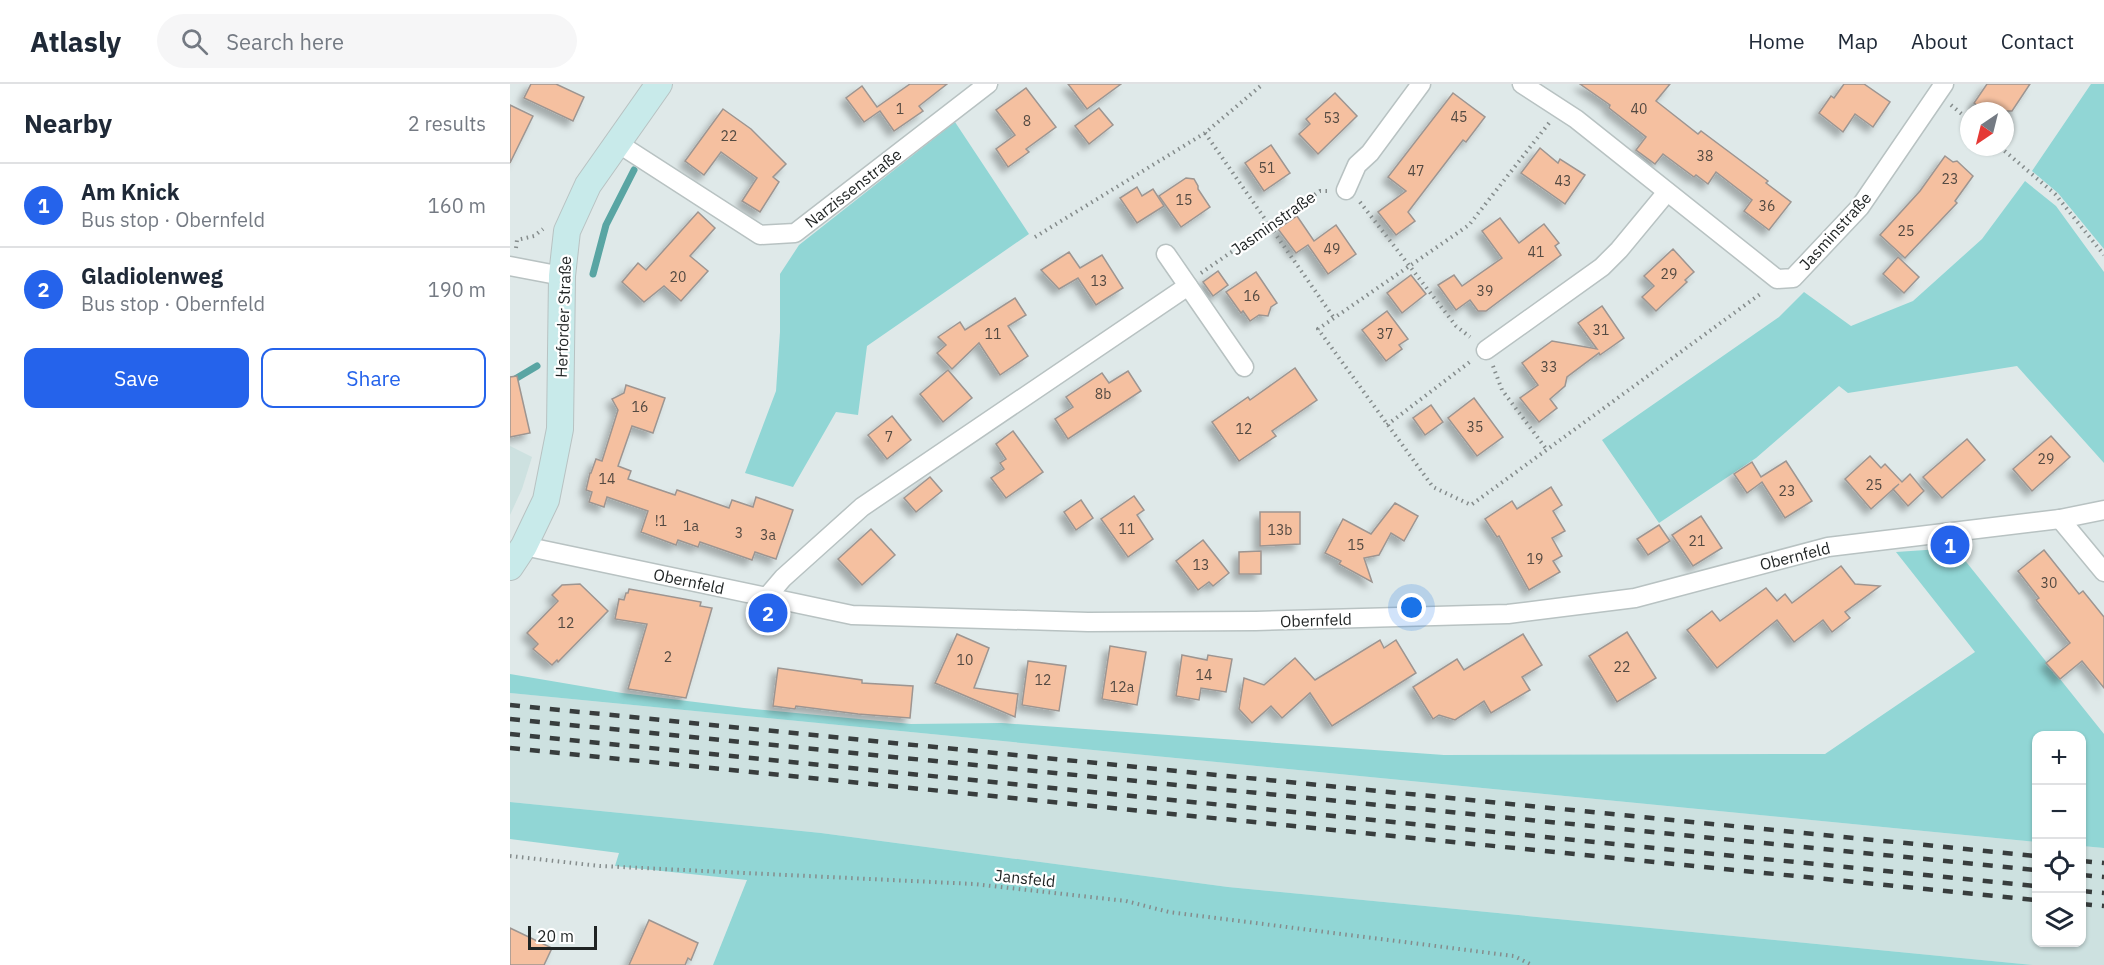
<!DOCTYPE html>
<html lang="en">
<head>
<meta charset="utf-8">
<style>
  :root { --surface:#fff; --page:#f6f6f7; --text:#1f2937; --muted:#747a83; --line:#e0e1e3; --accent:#2563eb }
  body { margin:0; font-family:"IBM Plex Sans",sans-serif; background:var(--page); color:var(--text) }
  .controls { position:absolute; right:18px; bottom:18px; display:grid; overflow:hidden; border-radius:12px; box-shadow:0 2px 4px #0004 }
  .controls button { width:54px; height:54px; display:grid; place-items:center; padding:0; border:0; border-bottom:2px solid var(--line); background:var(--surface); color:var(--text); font:30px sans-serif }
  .compass { position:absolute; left:1450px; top:18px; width:54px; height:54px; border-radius:50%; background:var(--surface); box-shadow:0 2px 4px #0004; rotate:215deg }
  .scale { position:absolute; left:18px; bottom:15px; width:69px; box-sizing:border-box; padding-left:6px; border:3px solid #1f2323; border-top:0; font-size:16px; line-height:21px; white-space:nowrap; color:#1f2323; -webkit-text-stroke:4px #fff; paint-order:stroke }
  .you { position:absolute; left:902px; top:524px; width:21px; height:21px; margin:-15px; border:4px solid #fff; border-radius:50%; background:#1a73e8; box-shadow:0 0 0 9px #1a73e833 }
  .badge { display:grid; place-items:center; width:39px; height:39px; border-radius:50%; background:var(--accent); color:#fff; font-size:20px; font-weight:700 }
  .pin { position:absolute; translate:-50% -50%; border:3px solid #fff; box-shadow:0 2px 6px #0006 }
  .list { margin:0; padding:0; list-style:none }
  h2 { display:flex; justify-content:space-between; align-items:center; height:78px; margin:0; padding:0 24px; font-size:26px }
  h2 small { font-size:20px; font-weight:400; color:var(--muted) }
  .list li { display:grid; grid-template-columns:39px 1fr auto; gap:18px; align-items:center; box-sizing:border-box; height:84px; padding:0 24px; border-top:2px solid var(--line) }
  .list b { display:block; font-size:22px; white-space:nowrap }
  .list p { margin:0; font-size:20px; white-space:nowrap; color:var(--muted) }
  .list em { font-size:20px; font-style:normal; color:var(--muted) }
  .actions { display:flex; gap:12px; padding:18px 24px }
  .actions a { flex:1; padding:14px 0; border:2px solid var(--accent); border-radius:12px; text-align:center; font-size:21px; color:var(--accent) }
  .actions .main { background:var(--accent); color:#fff }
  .icon { flex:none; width:33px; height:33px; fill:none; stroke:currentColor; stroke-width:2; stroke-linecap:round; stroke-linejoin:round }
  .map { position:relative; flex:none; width:1594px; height:881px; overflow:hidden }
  header { display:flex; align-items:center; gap:36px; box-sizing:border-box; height:84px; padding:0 30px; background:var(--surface); border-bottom:2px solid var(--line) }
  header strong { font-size:28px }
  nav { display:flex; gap:33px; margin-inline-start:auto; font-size:21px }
  .search { width:420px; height:54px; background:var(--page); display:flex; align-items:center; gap:15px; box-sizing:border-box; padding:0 21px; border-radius:33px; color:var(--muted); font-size:22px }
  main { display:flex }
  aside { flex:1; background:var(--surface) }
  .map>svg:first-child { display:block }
  .built { fill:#cde1e0 }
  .green { fill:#91d6d5 }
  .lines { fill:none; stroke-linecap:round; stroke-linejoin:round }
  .stream { stroke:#59a5a3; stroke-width:7 }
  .building { fill:#f5c0a0; stroke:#9d9591; stroke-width:1.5; filter:url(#shadow) }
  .minor-casing { stroke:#b8c2c2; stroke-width:21 }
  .secondary-casing { stroke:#b8c2c2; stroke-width:28 }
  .path { stroke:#858c8c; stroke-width:4; stroke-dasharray:1.5 4.5; stroke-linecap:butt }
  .minor { stroke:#fff; stroke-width:18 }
  .secondary { stroke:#c8eaea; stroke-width:26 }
  .rail { stroke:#383d3d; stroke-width:4.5; stroke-dasharray:10 10; stroke-linecap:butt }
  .labels { text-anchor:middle; stroke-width:4.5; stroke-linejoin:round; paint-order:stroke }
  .number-label { font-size:14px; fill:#544a42 }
  .street-label { font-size:16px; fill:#1f2323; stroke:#fff }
</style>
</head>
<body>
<header>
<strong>Atlasly</strong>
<div class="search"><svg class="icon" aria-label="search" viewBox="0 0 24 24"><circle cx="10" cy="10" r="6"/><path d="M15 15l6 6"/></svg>Search here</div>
<nav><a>Home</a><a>Map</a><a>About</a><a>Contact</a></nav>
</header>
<main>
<aside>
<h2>Nearby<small>2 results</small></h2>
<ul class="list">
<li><span class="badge">1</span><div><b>Am Knick</b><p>Bus stop · Obernfeld</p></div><em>160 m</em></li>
<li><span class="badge">2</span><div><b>Gladiolenweg</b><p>Bus stop · Obernfeld</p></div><em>190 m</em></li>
</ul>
<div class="actions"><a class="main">Save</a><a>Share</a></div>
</aside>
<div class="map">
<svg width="1594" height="881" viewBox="0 0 1594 881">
  <defs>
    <filter id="shadow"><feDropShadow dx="-5.5" dy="5.5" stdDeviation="3" flood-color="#0004"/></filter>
  </defs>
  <rect width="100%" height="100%" fill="#dfe9e9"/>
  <g class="built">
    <path d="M0,362l22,11 -10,32 -12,26z"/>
    <path d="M0,609l1526,149v100h46v-96l22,2v117h-71l-805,-78 -407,-54 -311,-31z"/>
  </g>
  <g class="green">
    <path d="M1581,0h13v165l-46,-56 -26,-22z"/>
    <path d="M445,38l74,112 -162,112 -9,69 -22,-3 -43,75 -48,-14 31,-82 4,-59v-58l19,-29z"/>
    <path d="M1515,97l31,25 48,66v191l-87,-97 -169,27 -9,-7 -83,72 -97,65 -57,-83 177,-123 25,-25 47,34 62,-25 69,-62z"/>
    <path d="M1445,464l149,186v114l-22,-2v-110h-46v106l-1526,-149v-19l112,19 122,15 167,16 91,-1 442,32 381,-1 150,-102 -79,-100z"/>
    <path d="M0,718l311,31 407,54 805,78h-1320l34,-85 -132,-14 4,-13 -109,-14z"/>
  </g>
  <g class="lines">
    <g class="stream">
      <path d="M83,190l13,-49 28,-55"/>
      <path d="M0,298l27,-16"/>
    </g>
  </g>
  <g class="building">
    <path d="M21,0h25l28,13 -11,24 -49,-23z"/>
    <path d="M400,0h37l-28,22 4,5 -29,20 -14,-20 -16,11 -18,-24 16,-12 15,21z"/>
    <path d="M558,0h53l-34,25z"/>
    <path d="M1070,0h90l-14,17 42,33 3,-3 67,50 -2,2 25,19 -22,28 -25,-19 8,-11 -36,-28 -8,12 -12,-9 -2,2 -31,-23 -8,10 -19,-14 10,-13 -37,-29 1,-3z"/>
    <path d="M1334,0h20l26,18 -17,25 -18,-13 -12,18 -24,-19 12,-17 3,2z"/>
    <path d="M1477,0h43l-18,27h-27l-11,-8z"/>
    <path d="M516,4l30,39 -30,22 3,3 -21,15 -12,-18 19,-14 -19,-25z"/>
    <path d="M825,9l22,23 -39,38 -19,-20 11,-10 -4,-5z"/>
    <path d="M943,9l32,24 -19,25 -3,-2 -55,72 7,9 -19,14 -18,-23 28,-21 -18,-14z"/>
    <path d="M0,21l23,11 -23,47z"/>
    <path d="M589,24l14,17 -24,19 -14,-18z"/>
    <path d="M213,25l28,20 35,35 -13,13 6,5 -19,30 -18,-11 15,-23 -36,-26 -17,23 -19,-14z"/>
    <path d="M761,61l19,28 -26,18 -19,-28z"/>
    <path d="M1030,64l18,15 2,-4 25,16 -20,29 -44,-31z"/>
    <path d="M1435,72l8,6 4,-1 16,15 -18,25 2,2 -52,55 -25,-23 40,-44z"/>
    <path d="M676,94l8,1 4,7v3l12,18 -29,20 -22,-31z"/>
    <path d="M627,103l5,9 11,-7 11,17 -27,17 -17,-25z"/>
    <path d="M188,128l17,16 -25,28 18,15 -27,30 -17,-15 -20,16 -22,-20 16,-19 8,7z"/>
    <path d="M787,132l17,25 22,-16 20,29 -28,20 -20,-29 -12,8 -18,-24z"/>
    <path d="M990,134l19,25 25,-19 15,19 -4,3 6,9 -75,56h-8l-8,-11 -14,10 -18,-25 16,-10 8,11 40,-28 -20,-27z"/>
    <path d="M1163,165l21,23 -9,8 2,2 -31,29 -14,-14 12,-11 -10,-10z"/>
    <path d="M559,168l11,16 22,-13 21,33 -27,17 -18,-27 -19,11 -18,-19z"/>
    <path d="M1388,173l21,20 -15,16 -21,-19z"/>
    <path d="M708,187l10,14 -15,11 -10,-14z"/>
    <path d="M746,188l21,31 -6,4 -3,9 -9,-1 -9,6 -7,-10 -2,2 -15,-21z"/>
    <path d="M901,191l15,19 -24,19 -15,-20z"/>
    <path d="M505,214l11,17 -18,11 20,30 -28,19 -21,-32 -27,26 -15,-16 9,-8 -8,-8 22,-15 5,8z"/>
    <path d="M1092,222l22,32 -24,17 -1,-2 -32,24 -2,9 -15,13 7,9 -18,14 -19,-24 18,-13 -16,-22 30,-22 45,8 -19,-26z"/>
    <path d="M877,227l21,28 -9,6 3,4 -16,12 -24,-31z"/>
    <path d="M785,284l22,32 -45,31 4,5 -37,25 -27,-39 36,-25 2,3z"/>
    <path d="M438,286l24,28 -29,24 -23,-28z"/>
    <path d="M618,287l13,20 -73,48 -13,-20 18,-12 -7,-10 36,-24 7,10z"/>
    <path d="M7,292l13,57 -20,4v-60z"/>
    <path d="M116,301l39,13 -12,35 -21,-7 -14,40 13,5 -3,8 47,16 2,-5 52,18 3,-8 21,7 3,-10 37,13 -17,49 -21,-7 -3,8 -52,-18 -2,5 -20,-7 -2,5 -35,-13 7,-21 -41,-14 -3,10 -15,-5 3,-10 -6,-2 4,-17h1l5,-14 6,2 16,-51 -6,-11 12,-6z"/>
    <path d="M964,314l29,39 -26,19 -29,-38z"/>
    <path d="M921,321l12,17 -18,13 -12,-17z"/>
    <path d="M382,332l19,24 -24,19 -19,-24z"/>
    <path d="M503,347l30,41 -37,26 -15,-20 13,-9 -4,-6 6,-4 -10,-15z"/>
    <path d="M1541,352l19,21 -38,34 -19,-22z"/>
    <path d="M1457,355l18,21 -43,38 -19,-21z"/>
    <path d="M1360,372l11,12 4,-4 17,18 8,-8 14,17 -16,15 -15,-17 6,-5 -28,25 -26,-30z"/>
    <path d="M1276,377l26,40 -27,17 -23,-36 -15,11 -13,-19 18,-12 9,15z"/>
    <path d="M420,393l12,14 -26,21 -12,-14z"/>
    <path d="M1041,403l11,18 -9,6 12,20 -13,7 10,18 -9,5 7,11 -31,18 -30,-54 -2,1 -12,-18 27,-18 5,8z"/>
    <path d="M624,412l10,14 -7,5 16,24 -25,18 -27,-38z"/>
    <path d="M571,416l12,18 -17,12 -12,-18z"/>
    <path d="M885,419l23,13 -14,25 -13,-8 -12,22 -15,3 8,24 -33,-18 2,-3 -16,-8 18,-34 28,15z"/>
    <path d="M750,428h40v32l-40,2z"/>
    <path d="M1191,432l21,32 -29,18 -21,-31z"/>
    <path d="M1149,441l11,16 -22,14 -11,-16z"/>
    <path d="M361,445l24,26 -33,30 -24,-26z"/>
    <path d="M693,456l26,33 -16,13 -4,-4 -11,8 -22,-29z"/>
    <path d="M1534,466l35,44 4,-3 21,26v71l-22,-27 -22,18 -14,-16 24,-20 -34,-43 3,-2 -21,-27z"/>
    <path d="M751,467v23h-22v-22z"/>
    <path d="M1331,482l14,18 25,2 -35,26 5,6 -18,14 -9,-12 -29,22 -17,-22 -60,48 -30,-38 25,-19 8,10 46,-33 11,13 8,-7 7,9z"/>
    <path d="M70,500l28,27 -50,51 -1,-2 -5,5 -19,-16 5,-5 -11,-11 31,-32 -6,-6 10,-10z"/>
    <path d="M119,505l72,13 -1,4 12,2 -26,90 -58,-9 19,-65 -32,-5 4,-20 5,1 2,-7h2z"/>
    <path d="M1117,548l29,46 -39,24 -28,-46z"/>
    <path d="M447,550l32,14 -15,40 44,6 -3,23 -80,-34z"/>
    <path d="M1013,550l19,31 -20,12 8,13 -39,23 -7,-12 -29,19 -16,-5 -6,4 -20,-32 44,-28 7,11z"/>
    <path d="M870,556l4,8 12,-8 20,33 -84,53 -22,-33 -28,25 -11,-12 -19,17 -13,-14 5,-31 20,7 31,-27 20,22z"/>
    <path d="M600,562l36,6 -9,53 -35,-6z"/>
    <path d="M672,571l25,5 1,-5 24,4 -6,33 -25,-4 -2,12 -23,-4z"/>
    <path d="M518,577l38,5 -7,45 -37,-6z"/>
    <path d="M268,584l84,12v3l51,3 -3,32 -52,-4 -62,-8 -1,3 -22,-3z"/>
    <path d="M139,836l49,23 -7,17 -3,-2 -3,7h-56z"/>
    <path d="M0,844l42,20 -8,17h-34z"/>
  </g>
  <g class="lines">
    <g class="minor-casing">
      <g id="minor">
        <path d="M1012,0l54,35 201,160 16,-1 67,-71 84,-123"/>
        <path d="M106,58l144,93 35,-2 193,-149"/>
        <path d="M836,106l11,-25 13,-12 51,-69"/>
        <path d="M656,170l78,113"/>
        <path d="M0,182l52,10"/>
        <path d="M976,266l116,-83 17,-17 48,-58"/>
        <path d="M1550,435l44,53"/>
        <path d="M14,462l328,69 236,7 168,-1 252,-7 127,-16 193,-51 232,-28 44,-9"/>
        <path d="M256,514l17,-20 79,-71 326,-221"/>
      </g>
    </g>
    <g class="secondary-casing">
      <path id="secondary" d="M0,483l14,-21 22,-46 14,-71 2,-153 5,-45 21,-46 71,-101"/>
    </g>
    <g class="path">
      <path d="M1441,21l18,15"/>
      <path d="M1039,39l-80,102 -151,104 115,158 38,18 292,-213"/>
      <path d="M695,49l129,185"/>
      <path d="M1490,63l55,47 49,61"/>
      <path d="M850,118l96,124 14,11"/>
      <path d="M525,153l170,-104 58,-49"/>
      <path d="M6,164l1,-8 17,-4 9,-7"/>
      <path d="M691,189l119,-82h7"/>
      <path d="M983,282l9,24 45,60"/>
      <path d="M877,341l84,-64"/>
      <path d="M0,772l90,10 374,18 152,17 43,11 345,44 18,9"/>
    </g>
    <use href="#minor" class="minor"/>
    <use href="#secondary" class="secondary"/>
    <g class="rail">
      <path d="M0,621l1526,151"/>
      <path d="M0,635l1526,151"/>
      <path d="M0,650l1526,152"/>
      <path d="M0,664l1526,152"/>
      <path d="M1572,777l22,2"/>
      <path d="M1572,791l22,2"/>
      <path d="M1572,807l22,2"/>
      <path d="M1572,820l22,2"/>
    </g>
  </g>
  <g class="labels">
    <g class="number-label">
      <text x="390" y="30">1</text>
      <text x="1129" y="30">40</text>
      <text x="949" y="38">45</text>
      <text x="822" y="39">53</text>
      <text x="517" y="42">8</text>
      <text x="219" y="57">22</text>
      <text x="1195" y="77">38</text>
      <text x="757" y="89">51</text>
      <text x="906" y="92">47</text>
      <text x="1440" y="100">23</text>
      <text x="1053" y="102">43</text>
      <text x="674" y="121">15</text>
      <text x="1257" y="127">36</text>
      <text x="1396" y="152">25</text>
      <text x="822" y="170">49</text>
      <text x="1026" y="173">41</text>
      <text x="1159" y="195">29</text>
      <text x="168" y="198">20</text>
      <text x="589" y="202">13</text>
      <text x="975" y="212">39</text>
      <text x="742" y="217">16</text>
      <text x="1091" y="251">31</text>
      <text x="483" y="255">11</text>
      <text x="875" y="255">37</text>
      <text x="1039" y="288">33</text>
      <text x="593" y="315">8b</text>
      <text x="130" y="328">16</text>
      <text x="965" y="348">35</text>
      <text x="734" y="350">12</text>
      <text x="379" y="358">7</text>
      <text x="1536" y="380">29</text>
      <text x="97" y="400">14</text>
      <text x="1364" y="406">25</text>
      <text x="1277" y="412">23</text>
      <text x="151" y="442">!1</text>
      <text x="181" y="447">1a</text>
      <text x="617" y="450">11</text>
      <text x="770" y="451">13b</text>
      <text x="229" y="454">3</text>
      <text x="258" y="456">3a</text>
      <text x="1187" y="462">21</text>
      <text x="846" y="466">15</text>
      <text x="1025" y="480">19</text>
      <text x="691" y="486">13</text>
      <text x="1539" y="504">30</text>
      <text x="56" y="544">12</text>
      <text x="158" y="578">2</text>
      <text x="455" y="581">10</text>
      <text x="1112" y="588">22</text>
      <text x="694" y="596">14</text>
      <text x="533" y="601">12</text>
      <text x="612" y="608">12a</text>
    </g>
    <g class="street-label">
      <text transform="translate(343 104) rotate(-38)" y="6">Narzissenstraße</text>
      <text transform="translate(763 139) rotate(-35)" y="6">Jasminstraße</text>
      <text transform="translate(1325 147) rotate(-48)" y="6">Jasminstraße</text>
      <text transform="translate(53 233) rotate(-88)" y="6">Herforder Straße</text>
      <text transform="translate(1285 472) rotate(-14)" y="6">Obernfeld</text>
      <text transform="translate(179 497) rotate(12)" y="6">Obernfeld</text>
      <text transform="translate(806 536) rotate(-2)" y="6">Obernfeld</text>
      <text transform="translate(515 794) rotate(6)" y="6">Jansfeld</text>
    </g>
  </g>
</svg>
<div class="controls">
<button>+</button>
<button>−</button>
<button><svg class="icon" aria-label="locate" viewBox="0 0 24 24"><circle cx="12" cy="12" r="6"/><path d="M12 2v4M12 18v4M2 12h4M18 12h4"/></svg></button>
<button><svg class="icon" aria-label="layers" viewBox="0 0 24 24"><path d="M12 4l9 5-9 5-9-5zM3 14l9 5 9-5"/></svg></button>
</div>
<svg class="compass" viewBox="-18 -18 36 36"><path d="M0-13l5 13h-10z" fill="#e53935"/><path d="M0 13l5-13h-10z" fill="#747a83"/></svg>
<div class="scale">20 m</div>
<div class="you"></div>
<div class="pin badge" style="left:1440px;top:461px">1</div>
<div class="pin badge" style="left:258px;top:529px">2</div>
</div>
</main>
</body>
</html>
